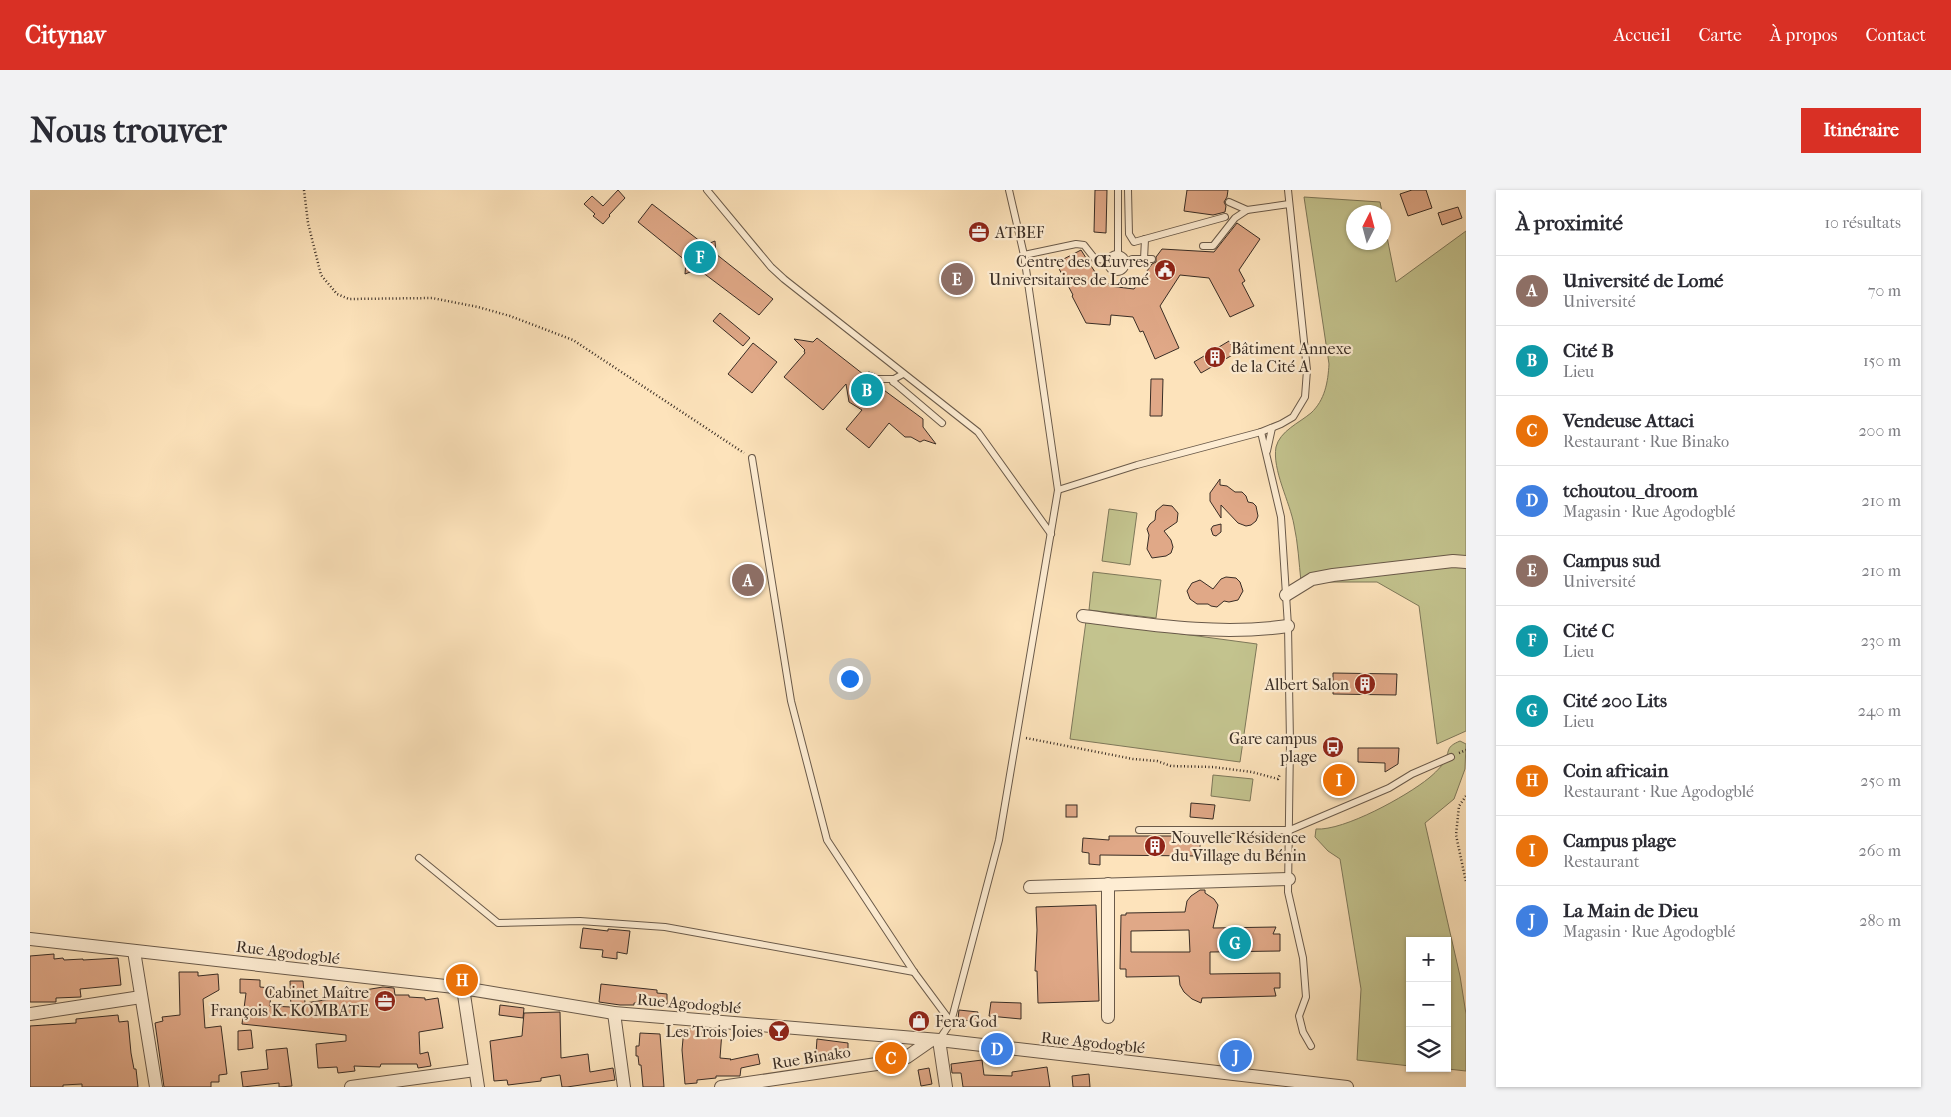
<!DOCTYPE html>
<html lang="fr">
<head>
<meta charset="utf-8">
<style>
  :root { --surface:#fff; --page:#f2f2f3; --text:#2b2b33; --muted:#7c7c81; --line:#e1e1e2; --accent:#d93025 }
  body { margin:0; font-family:"IM FELL French Canon",serif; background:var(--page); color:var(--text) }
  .controls { position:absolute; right:15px; bottom:15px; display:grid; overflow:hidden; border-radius:0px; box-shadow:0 1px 4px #0004 }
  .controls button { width:45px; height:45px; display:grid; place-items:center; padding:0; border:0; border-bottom:1px solid var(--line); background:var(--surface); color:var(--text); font:25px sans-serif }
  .compass { position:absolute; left:1316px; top:15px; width:45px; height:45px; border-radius:50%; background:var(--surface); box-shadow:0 1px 4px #0004; rotate:6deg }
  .you { position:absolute; left:819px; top:488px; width:18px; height:18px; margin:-12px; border:4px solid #fff; border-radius:50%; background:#1a73e8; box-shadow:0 0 0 8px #1a73e833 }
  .badge { display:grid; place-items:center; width:32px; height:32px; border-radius:50%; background:var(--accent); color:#fff; font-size:16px; font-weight:700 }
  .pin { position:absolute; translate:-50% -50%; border:2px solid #fff; box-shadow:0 1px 5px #0006 }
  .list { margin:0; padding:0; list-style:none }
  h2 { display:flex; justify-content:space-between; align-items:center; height:65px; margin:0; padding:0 20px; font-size:21px }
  h2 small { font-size:16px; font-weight:400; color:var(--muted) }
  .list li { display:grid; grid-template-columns:32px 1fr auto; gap:15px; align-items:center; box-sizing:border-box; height:70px; padding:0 20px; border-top:1px solid var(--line) }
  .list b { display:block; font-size:19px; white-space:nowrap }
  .list p { margin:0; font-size:16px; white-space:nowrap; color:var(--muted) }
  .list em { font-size:16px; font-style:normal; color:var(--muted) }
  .icon { flex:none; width:28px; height:28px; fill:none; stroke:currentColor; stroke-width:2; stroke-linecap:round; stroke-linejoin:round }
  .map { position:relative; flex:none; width:1436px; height:897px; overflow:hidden; border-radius:0px }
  header { display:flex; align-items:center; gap:30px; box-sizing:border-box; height:70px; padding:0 25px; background:var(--accent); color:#fff }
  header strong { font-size:24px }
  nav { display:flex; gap:28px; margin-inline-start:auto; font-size:18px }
  .intro { display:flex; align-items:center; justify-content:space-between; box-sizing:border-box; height:120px; padding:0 30px }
  h1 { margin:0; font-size:35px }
  .button { padding:12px 22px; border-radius:0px; background:var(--accent); color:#fff; font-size:18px; font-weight:700 }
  main { display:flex; gap:30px; padding:0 30px }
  aside { flex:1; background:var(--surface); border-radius:0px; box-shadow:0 1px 4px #0004 }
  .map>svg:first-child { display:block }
  .green { fill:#c3c38e; stroke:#7e785a }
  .building { fill:#e0a887; stroke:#392d25; fill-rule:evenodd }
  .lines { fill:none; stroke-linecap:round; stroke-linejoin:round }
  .lane-casing { stroke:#6a5a4a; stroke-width:8 }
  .street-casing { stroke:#6a5a4a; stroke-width:14 }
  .path { stroke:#392d25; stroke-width:2.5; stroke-dasharray:1 2.5; stroke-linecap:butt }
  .lane { stroke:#feedd3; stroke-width:6 }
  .street { stroke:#feedd3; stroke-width:12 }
  .labels { text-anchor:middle; stroke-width:4.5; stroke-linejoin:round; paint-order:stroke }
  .poi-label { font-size:16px; fill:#392d25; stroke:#feedd3; text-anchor:end }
  .street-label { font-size:16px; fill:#392d25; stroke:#feedd3 }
</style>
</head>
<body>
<header>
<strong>Citynav</strong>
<nav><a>Accueil</a><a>Carte</a><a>À propos</a><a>Contact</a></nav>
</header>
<div class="intro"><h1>Nous trouver</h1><a class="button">Itinéraire</a></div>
<main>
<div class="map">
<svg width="1436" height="897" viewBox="0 0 1436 897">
  <rect width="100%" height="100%" fill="#fde3bb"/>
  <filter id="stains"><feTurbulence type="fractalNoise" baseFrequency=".004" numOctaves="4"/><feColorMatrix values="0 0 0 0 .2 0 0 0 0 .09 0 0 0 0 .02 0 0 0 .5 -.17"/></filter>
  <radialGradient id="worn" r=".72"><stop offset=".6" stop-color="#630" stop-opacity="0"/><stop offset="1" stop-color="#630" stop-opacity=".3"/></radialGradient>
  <g class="green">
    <path d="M1274,7l76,5 2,10h-28v30h30v-20l12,60 70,-51v500l-29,13 -18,-138 -42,-24h-76c-2,-19 -3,-39 -7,-57 -4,-23 -22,-55 -18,-78 4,-16 23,-24 35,-34 14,-13 17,-31 18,-49z"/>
    <path d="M1079,319l28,4 -7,52 -28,-4z"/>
    <path d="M1063,382l68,8 -5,38 -67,-8z"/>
    <path d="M1056,431l171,23 -17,118 -170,-23z"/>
    <path d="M1430,551l6,3 -1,25 -11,30 -29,24 35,153 6,38v57l-27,-3h8v-127h-37v125l-53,-6 4,-71 -21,-130 -12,-8 -13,-14 1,-8c28,2 91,-33 113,-51 5,-4 13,-12 16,-17 5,-12 1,-14 15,-20z"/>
    <path d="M1183,585l40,4 -3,22 -39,-5z"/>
  </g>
  <g class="building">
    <path d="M588,0l7,8 -16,17 1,1 -7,8 -10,-8 2,-2 -11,-10 8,-8 11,10z"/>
    <path d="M1065,0h12l-1,43 -12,-1z"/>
    <path d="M1157,0h41l-1,7 -3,5 2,4 -1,6 -12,3 -29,-4z"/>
    <path d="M1382,0h14l6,18 -24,8 -8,-22z"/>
    <path d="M622,14l53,41 10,-4 1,13 57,45 -14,16 -61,-46 -13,5 1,-13 -48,-39z"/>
    <path d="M1428,17l4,11 -20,7 -4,-12z"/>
    <path d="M1207,33l23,16 -21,31 6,11 -3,2 12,23 -24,11 -21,-39 -29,-3 -20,31 19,42 -24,11 -12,-28 -3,1 -7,-15 -22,-2 -1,10 -24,-2 -14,-27 1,-1 -17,-32 25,-13 21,33 7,1v2l25,3 18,-25 4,-2v-5l6,-8 52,3z"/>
    <path d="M690,123l30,25 -7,8 -30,-25z"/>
    <path d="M787,148l46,36 6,-2 6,2 -3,3 1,5 50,37v8l13,17 -12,-4 -4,2 -9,-5h-6l-16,-14 -20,25 -23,-19 16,-19 -13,-8 -3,-18 -23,26 -39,-33 21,-24 -1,-2 1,-1 -11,-11 19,3z"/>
    <path d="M1199,151l7,12 -35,20 -7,-11z"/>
    <path d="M723,153l24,19 -25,31 -24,-19z"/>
    <path d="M1121,189h12l-1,37h-12z"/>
    <path d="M1190,289v6l7,1 8,6h7l4,4 2,6 5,1 3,3 2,10 -2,5 -5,4 -5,1 -8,-3 -17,-18v13l-11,-17v-8z"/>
    <path d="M1133,315l9,1 6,7 -1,9 -13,9 7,9 2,7 -2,6 -5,3 -14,2 -5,-9 2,-14 -2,-6 3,-5 5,-4 1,-9z"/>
    <path d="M1191,334v8l-5,4 -3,-1 -2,-6 2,-3z"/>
    <path d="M1196,387l10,1 4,4 3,9 -5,9 -9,2 -5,-1 -7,6 -6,-1 -3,-2h-11l-7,-5 -3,-8 5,-8 8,-3 13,9 8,-10z"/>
    <path d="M1303,483l64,1 -1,21 -63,-1z"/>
    <path d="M1328,558h41l-1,16 -13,8v-9l-27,-1z"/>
    <path d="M1161,613l24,2 -2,14 -23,-2z"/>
    <rect x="1036" y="615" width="11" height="12"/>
    <path d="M1079,646h91v20l-100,-1v10l-11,-1v-11l-7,-1 1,-14 26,2z"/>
    <path d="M1170,700h5v3l9,6 4,6 -5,23 63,-1 -3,7h7v17l-70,1v22l70,-1v15h-6l2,8 -74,2 -1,5 -9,-4 -8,-7 -4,-7 -1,-9 -53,1v-8h-6l1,-54h5v-2l59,-1 2,-11 4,-5zM1159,740l1,22h-59v-21z"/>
    <path d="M1066,715l3,96 -61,2 -1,-32h-2l2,-41 -1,-23z"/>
    <path d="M553,738l25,3v-2l22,2 -3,23 -10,-2v7l-15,-2 1,-7 -23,-2z"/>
    <path d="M24,764v5l9,-1 1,2 19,-1v1l35,-2 3,27 -41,4 1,8 -25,1v4h-26v-46z"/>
    <path d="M149,782h19v4l20,-2 1,16 -16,9 2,29 16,-2 6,48 -8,1v7h-8v5h-47l-9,-64 8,-2 -1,-4 18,-2z"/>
    <path d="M210,789l20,1v7l11,1 -1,18 21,1 -1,-26h13l2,22 40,-6h21l-1,-7 18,-3 11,1 1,7h14v2l16,1v2l13,-2 5,30 -24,4 1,22 8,-2 3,14 -13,2 -1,-4h-36l-1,3 -26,-1 1,5 -17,2 -1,-6 -19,1 -2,-24 30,-3v-6l-104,-11 4,-31h-6z"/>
    <path d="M571,794l56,6v3l10,1v10l-33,-1v2h-14l-21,-3z"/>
    <path d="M961,812l30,1v16l-32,-3z"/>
    <path d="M470,815l24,3 -1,10 -24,-3z"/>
    <path d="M929,820l19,2 -1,10 -19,-3z"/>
    <path d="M530,822l1,46 27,-4 2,18 23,-4 2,12 -48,7h-5l-2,-12 -19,3v3l-33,4 -1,-5 -13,1 -4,-40 32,-5 2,-23z"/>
    <path d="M88,825l1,7 9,-1 3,32 3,16h2l2,18h-56v-3l-19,1v2h-33v-61l46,-3v-4z"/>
    <path d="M654,838l38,3 -2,27 11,1 -1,1 28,-6 2,10 -19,4 -1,8h-24v2l-19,2v3l-12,1 -3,-34z"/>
    <path d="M221,840l2,18 -15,2v-19z"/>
    <path d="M610,843l20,1 4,53h-21l-2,-22h-2l-1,-9h-2v-10h3z"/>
    <path d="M787,849l31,4v13l-32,-3z"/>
    <path d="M257,858l5,38 -13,1v-4l-36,4 -2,-15 27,-3 -2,-19z"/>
    <path d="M952,870l2,15 28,1v-4l35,-5 3,20h-87l-2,-14h-9l-1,-9z"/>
    <path d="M899,878l3,16 -11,2 -3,-16z"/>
    <path d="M1059,884l1,13h-17l-1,-11z"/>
  </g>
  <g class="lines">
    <g class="lane-casing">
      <g id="lane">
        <path d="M677,0l64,77 13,12 194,153 73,102"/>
        <path d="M1088,0v64"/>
        <path d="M1098,0l1,44 5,8 91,-25"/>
        <path d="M1199,12l18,8"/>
        <path d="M1173,56h10l22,-28 12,-8 42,-6"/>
        <circle cx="1087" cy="73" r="9"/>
        <path d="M994,65l52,-11 8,1 11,14 13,1"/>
        <path d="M1114,69l1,-20"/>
        <path d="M1096,72l6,-3h20"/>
        <path d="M847,189h17l9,-5"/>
        <path d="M864,189l-1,3 3,2 46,39"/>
        <path d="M1231,242l20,85 7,109 2,116 -2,150 15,66 3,39 -7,19 4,16 8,14"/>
        <path d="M1237,261l5,-23"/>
        <path d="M722,268l39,243 36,139 87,132 37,50"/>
        <path d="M1028,300l79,-25 124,-33 20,-8 12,-7 12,-20 2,-27 -19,-180"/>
        <path d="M1109,640h151l99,-42 23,-14 39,-17"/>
        <path d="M389,668l79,65 82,-2 85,6 249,45"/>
        <path d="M909,850l12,-18 48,-182 59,-350 -34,-235 -15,-65"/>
      </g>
    </g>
    <g class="street-casing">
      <g id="street">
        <path d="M1256,405l26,-16 21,-4 120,-14 13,1"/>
        <path d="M1053,426c69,9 136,20 205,10"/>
        <path d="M1078,694v133"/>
        <path d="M1000,697l259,-8"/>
        <path d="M0,749l433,49 151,25 325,27 408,47"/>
        <path d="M104,761l22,136"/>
        <path d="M433,798l15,99"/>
        <path d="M584,823l10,74"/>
        <path d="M0,824l111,-17"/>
        <path d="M909,850l7,47"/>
        <path d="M321,897l124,-17"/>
        <path d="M691,897l176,-26 10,-4 23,-16"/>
      </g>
    </g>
    <g class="path">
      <path d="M274,0l4,33 13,52 16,19 12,5 83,-1 46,9 32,9 63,24 171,113"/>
      <path d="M996,548l107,21 24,2 14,5 42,1 39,5 26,7 2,-5"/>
      <path d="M1429,563l7,-3"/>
      <path d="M1436,606l-7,10 -3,29 10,47"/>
    </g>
    <use href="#lane" class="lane"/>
    <use href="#street" class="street"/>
  </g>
  <defs>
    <g id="office-disc" transform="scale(1.125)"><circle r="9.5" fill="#8f2418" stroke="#feedd3"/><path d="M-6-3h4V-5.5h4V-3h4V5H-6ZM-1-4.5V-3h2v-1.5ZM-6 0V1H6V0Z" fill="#fff"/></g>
    <g id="civic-disc" transform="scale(1.125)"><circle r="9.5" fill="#8f2418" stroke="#feedd3"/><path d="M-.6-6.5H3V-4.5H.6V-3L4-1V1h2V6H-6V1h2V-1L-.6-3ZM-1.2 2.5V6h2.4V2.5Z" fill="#fff"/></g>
    <g id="building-disc" transform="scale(1.125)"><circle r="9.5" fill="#8f2418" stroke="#feedd3"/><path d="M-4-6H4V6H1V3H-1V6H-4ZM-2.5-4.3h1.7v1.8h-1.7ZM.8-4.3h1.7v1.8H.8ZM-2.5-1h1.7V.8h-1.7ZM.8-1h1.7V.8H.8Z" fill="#fff"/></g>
    <g id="bus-disc" transform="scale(1.125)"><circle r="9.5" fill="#8f2418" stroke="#feedd3"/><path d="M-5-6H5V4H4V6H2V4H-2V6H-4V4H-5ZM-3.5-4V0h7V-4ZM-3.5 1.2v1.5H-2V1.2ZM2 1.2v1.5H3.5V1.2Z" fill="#fff"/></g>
    <g id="shop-disc" transform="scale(1.125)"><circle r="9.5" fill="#8f2418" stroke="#feedd3"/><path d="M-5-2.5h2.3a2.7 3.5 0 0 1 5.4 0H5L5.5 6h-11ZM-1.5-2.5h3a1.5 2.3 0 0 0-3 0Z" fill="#fff"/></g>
    <g id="bar-disc" transform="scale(1.125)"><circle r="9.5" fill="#8f2418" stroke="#feedd3"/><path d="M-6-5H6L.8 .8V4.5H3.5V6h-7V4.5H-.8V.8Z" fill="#fff"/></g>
  </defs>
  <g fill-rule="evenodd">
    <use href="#office-disc" x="949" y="42"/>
    <use href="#civic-disc" x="1135" y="80"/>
    <use href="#building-disc" x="1185" y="167"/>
    <use href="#building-disc" x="1335" y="494"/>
    <use href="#bus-disc" x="1303" y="557"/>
    <use href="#building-disc" x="1125" y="656"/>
    <use href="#office-disc" x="355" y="811"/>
    <use href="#shop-disc" x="889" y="831"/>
    <use href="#bar-disc" x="749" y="841"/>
  </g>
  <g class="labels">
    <g class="poi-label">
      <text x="965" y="48" text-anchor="start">ATBEF</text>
      <text x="1119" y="77">Centre des Œuvres<tspan x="1119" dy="18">Universitaires de Lomé</tspan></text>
      <text x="1201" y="164" text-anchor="start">Bâtiment Annexe<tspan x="1201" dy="18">de la Cité A</tspan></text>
      <text x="1319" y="500">Albert Salon</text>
      <text x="1287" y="554">Gare campus<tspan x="1287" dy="18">plage</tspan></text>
      <text x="1141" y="653" text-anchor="start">Nouvelle Résidence<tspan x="1141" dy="18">du Village du Bénin</tspan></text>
      <text x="339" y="808">Cabinet Maître<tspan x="339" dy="18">François K. KOMBATE</tspan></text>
      <text x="905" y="837" text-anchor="start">Fera God</text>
      <text x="733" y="847">Les Trois Joies</text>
    </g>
    <g class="street-label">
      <text transform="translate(258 762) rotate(7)" y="6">Rue Agodogblé</text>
      <text transform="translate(659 813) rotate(5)" y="6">Rue Agodogblé</text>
      <text transform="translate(1063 852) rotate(6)" y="6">Rue Agodogblé</text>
      <text transform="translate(781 867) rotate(-9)" y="6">Rue Binako</text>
    </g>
  </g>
  <rect width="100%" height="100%" filter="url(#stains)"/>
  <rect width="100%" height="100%" fill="url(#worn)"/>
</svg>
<div class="controls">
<button>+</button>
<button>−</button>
<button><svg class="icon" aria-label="layers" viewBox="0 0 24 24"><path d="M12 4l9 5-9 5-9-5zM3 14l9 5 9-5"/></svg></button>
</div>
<svg class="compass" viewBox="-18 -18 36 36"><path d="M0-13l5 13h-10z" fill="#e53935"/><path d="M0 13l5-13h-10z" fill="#7c7c81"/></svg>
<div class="you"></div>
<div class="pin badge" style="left:718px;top:390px;background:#8d6e63">A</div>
<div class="pin badge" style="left:837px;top:200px;background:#0f9aa8">B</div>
<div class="pin badge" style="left:861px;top:868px;background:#e8710a">C</div>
<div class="pin badge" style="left:967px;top:859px;background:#3f7fe0">D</div>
<div class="pin badge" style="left:927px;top:89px;background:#8d6e63">E</div>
<div class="pin badge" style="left:670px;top:67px;background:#0f9aa8">F</div>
<div class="pin badge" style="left:1205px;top:753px;background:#0f9aa8">G</div>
<div class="pin badge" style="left:432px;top:790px;background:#e8710a">H</div>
<div class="pin badge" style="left:1309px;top:590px;background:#e8710a">I</div>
<div class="pin badge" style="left:1206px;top:866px;background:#3f7fe0">J</div>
</div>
<aside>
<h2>À proximité<small>10 résultats</small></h2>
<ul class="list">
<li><span class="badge" style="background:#8d6e63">A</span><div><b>Université de Lomé</b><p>Université</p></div><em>70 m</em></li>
<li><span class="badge" style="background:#0f9aa8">B</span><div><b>Cité B</b><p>Lieu</p></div><em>150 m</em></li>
<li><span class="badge" style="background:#e8710a">C</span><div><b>Vendeuse Attaci</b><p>Restaurant · Rue Binako</p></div><em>200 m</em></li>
<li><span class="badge" style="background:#3f7fe0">D</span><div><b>tchoutou_droom</b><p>Magasin · Rue Agodogblé</p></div><em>210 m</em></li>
<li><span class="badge" style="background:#8d6e63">E</span><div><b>Campus sud</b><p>Université</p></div><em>210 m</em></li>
<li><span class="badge" style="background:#0f9aa8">F</span><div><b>Cité C</b><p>Lieu</p></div><em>230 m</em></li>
<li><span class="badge" style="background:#0f9aa8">G</span><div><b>Cité 200 Lits</b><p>Lieu</p></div><em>240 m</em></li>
<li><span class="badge" style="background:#e8710a">H</span><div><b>Coin africain</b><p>Restaurant · Rue Agodogblé</p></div><em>250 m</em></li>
<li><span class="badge" style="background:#e8710a">I</span><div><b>Campus plage</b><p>Restaurant</p></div><em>260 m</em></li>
<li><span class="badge" style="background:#3f7fe0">J</span><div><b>La Main de Dieu</b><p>Magasin · Rue Agodogblé</p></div><em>280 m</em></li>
</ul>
</aside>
</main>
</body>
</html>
